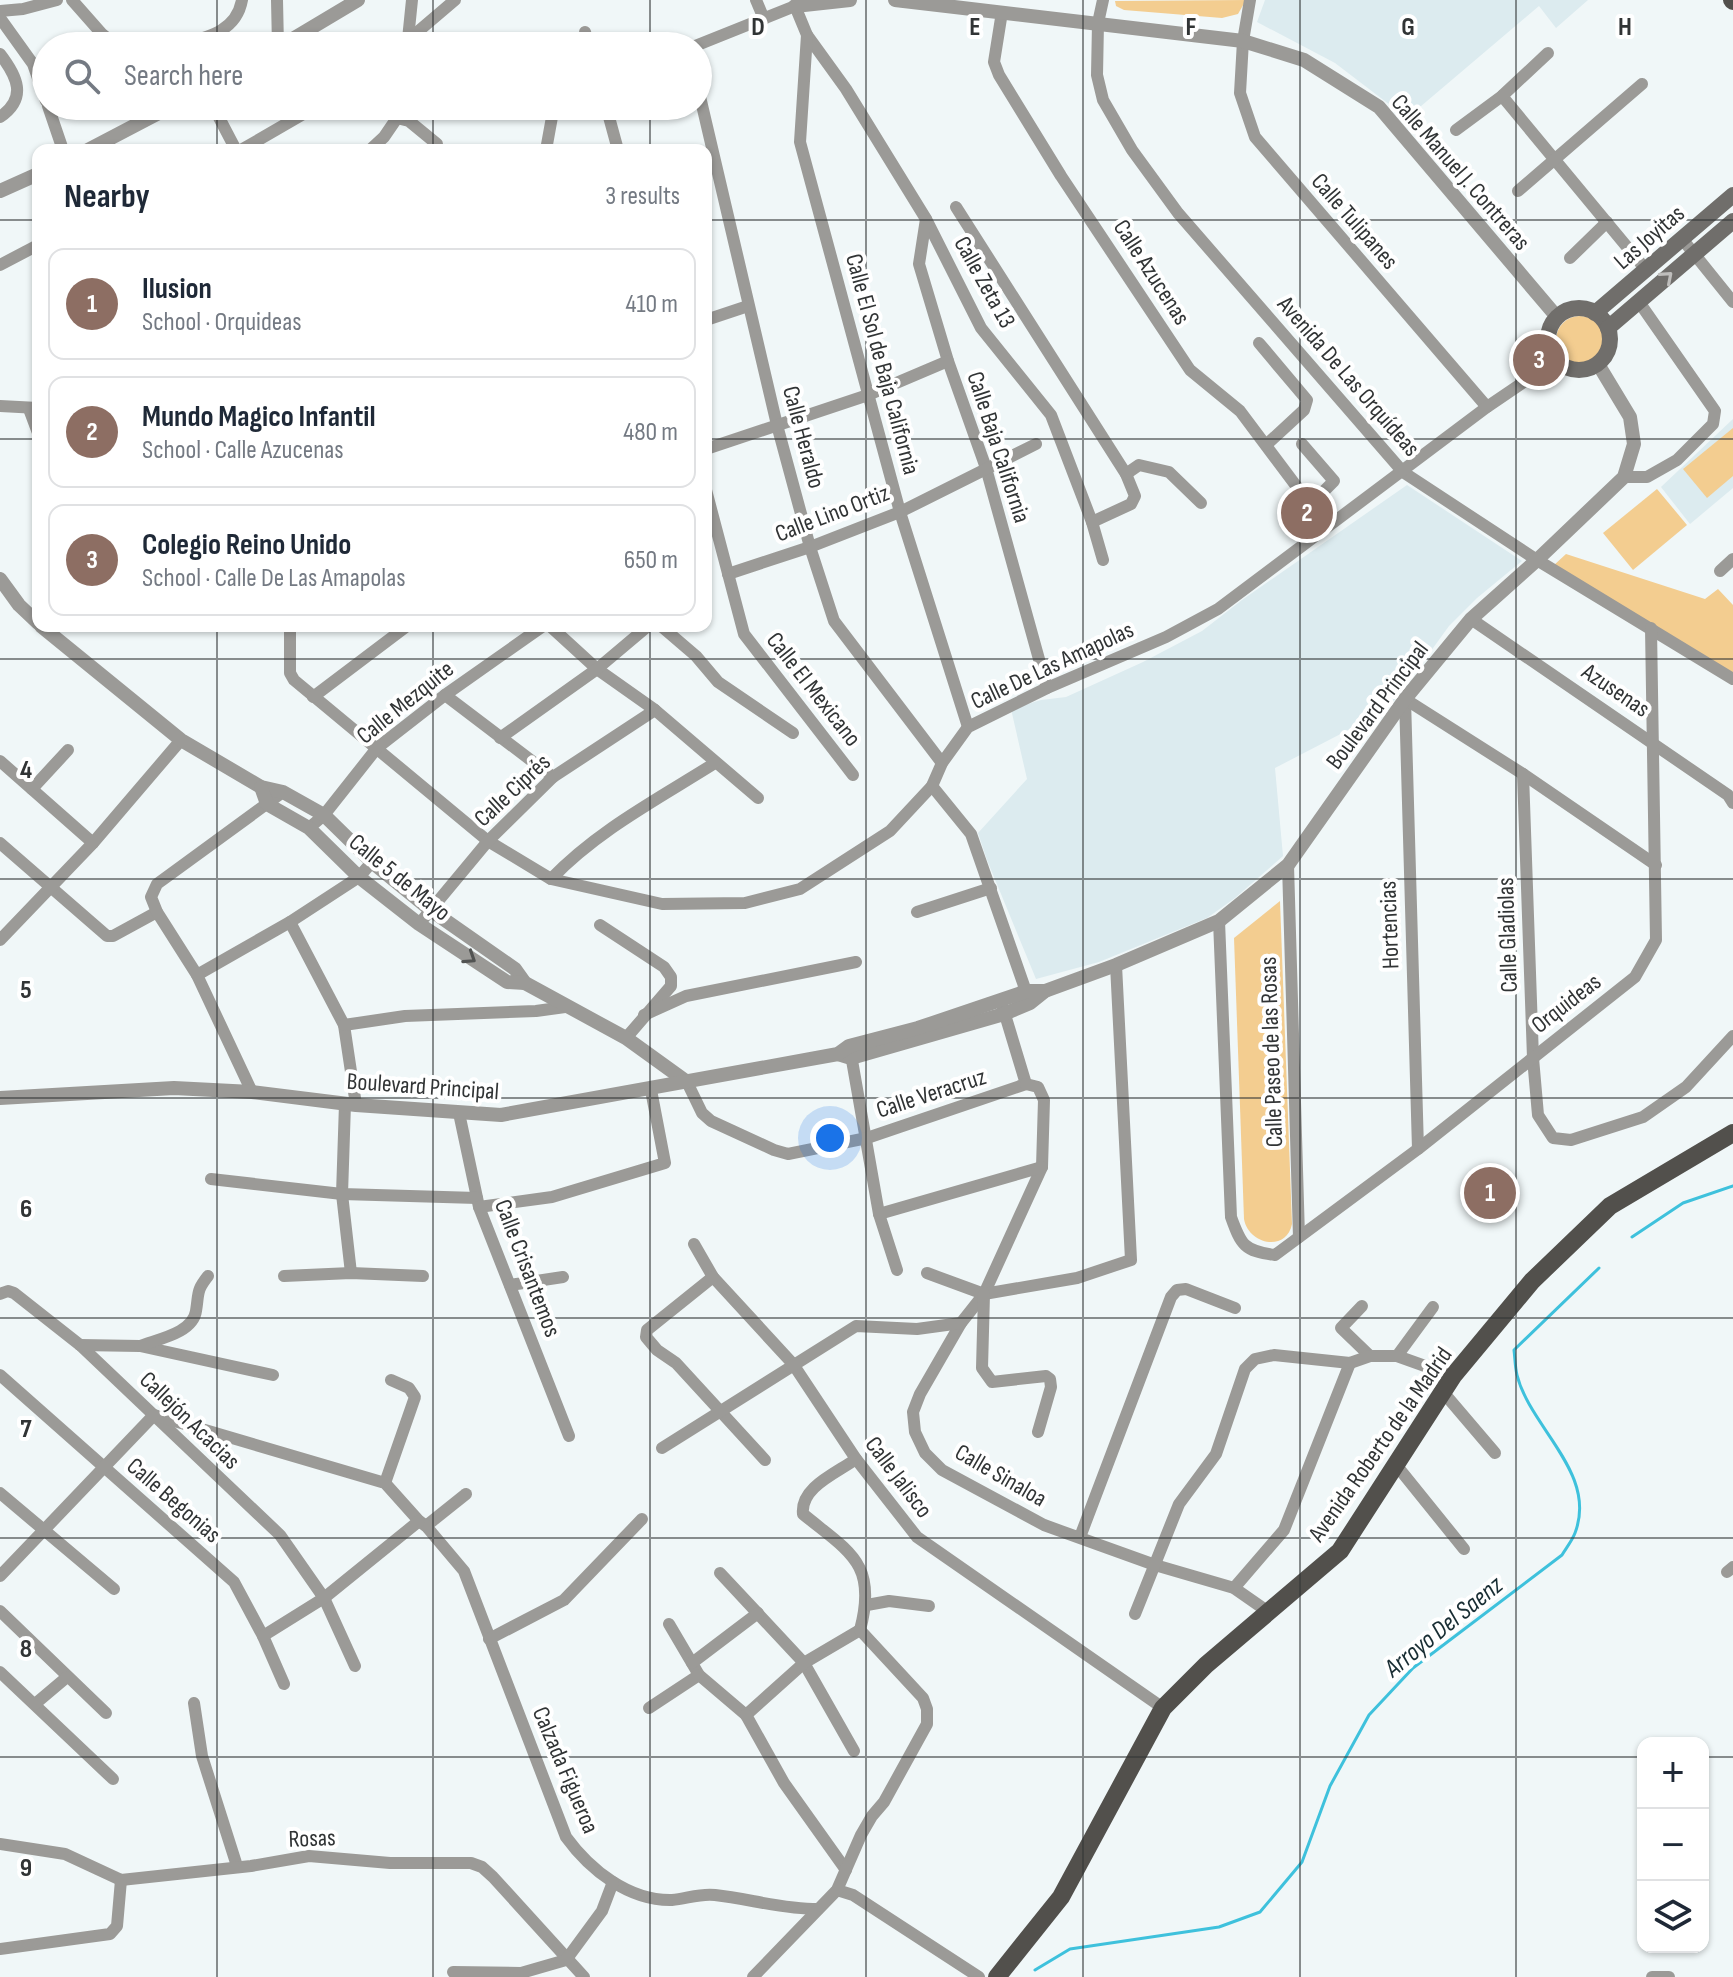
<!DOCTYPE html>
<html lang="en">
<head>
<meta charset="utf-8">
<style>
  :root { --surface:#fff; --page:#f2f2f3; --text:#1f2937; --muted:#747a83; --line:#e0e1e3; --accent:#b45309 }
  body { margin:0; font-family:"Sofia Sans Condensed",sans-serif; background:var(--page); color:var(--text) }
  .controls { position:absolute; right:24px; bottom:24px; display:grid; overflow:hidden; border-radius:16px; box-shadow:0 2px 6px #0004 }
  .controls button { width:72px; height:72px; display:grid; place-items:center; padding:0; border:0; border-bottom:2px solid var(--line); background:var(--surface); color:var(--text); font:40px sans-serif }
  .you { position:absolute; left:830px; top:1138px; width:28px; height:28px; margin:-20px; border:6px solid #fff; border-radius:50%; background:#1a73e8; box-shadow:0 0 0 12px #1a73e833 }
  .badge { display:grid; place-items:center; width:52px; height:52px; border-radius:50%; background:var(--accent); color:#fff; font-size:26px; font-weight:700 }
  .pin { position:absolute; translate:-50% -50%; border:4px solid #fff; box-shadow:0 2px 8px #0006 }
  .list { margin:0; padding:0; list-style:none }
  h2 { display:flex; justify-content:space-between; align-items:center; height:104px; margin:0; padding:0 32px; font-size:34px }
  h2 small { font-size:26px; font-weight:400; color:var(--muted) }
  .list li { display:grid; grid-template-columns:52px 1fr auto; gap:24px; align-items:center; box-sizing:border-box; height:112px; margin:0 16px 16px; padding:0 16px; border:2px solid var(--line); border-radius:16px }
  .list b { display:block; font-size:30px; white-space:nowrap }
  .list p { margin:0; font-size:26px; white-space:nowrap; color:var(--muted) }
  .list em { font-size:26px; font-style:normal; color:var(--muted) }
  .icon { flex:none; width:44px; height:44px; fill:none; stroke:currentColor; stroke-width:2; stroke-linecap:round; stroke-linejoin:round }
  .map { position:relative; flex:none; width:1733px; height:1977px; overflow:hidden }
  .search { position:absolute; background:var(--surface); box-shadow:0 2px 6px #0004; left:32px; top:32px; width:680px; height:88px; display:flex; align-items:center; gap:20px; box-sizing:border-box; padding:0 28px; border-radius:44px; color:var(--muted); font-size:30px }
  .panel { position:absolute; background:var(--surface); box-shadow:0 2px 6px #0004; left:32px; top:144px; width:680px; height:488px; border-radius:16px }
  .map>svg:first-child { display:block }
  .built { fill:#dcebef }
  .green { fill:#f3cd90 }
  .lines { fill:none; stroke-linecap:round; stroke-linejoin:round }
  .stream { stroke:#3ec1dc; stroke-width:3 }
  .minor { stroke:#9b9a97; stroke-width:12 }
  .tertiary { stroke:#9b9a97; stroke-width:14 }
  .secondary { stroke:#706e6b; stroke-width:16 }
  .primary { stroke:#52504c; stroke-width:18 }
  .oneway { stroke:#bfbebc }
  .oneway2 { stroke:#515352 }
  .grid { fill:none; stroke:#313435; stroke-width:2; stroke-opacity:0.55 }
  .labels { text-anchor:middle; stroke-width:8; stroke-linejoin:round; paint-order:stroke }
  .street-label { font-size:24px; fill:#313435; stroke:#fff }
  .water-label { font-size:26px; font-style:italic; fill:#182d33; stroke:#fff }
  .grid-label { font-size:26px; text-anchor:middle; font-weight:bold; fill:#313435; stroke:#fff; stroke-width:8; stroke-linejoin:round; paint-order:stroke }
</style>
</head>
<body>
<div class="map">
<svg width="1733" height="1977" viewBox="0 0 1733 1977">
  <rect width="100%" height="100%" fill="#f0f7f8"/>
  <g class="built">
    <path d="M1265,0h323l-32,28 -17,-22 -132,112 -72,-55 -78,-41z"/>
    <path d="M1733,419v69l-43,36 -29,-37z"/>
    <path d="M1407,485l115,76 -45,37 -28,28 -50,69 -16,17 -108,56 8,88 -48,42 -28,20 -108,44 -63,17 -49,-119 -9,-27 49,-54 -16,-70 30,-9 25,-3 77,-35 59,-31 40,-31z"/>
  </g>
  <g class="green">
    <path d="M1246,0l-8,14 -16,4 -98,-8 -8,-4 -1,-5z"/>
    <circle cx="1580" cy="340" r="24"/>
    <path d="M1733,428v48l-26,22 -24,-29z"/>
    <path d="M1657,489l30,36 -54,45 -30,-37z"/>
    <path d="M1566,554l139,45 13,-10 15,16v72l-180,-111z"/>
    <path d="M1280,901l12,323c-6,29 -44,20 -48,-5l-10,-281z"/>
  </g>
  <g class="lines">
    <g class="stream">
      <path d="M1632,1237l51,-34 50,-17"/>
      <path d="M1035,1970l35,-21 149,-22 41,-15 42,-50 28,-76 39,-71 44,-47 149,-113c4,-7 10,-14 13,-22 23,-60 -45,-105 -58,-158 -2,-8 -2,-17 -3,-25l85,-82"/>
    </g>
    <g class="minor">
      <path d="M72,0l30,34 15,12"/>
      <path d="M277,0l1,46"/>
      <path d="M756,0l8,19"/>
      <path d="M1103,0l-5,23 -1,52 6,25 29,50 46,63 225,259 134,88 196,119"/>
      <path d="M1250,0l-7,41 -3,52 15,44 232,270"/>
      <path d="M0,11l23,-2 34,-9"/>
      <path d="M1002,12l-8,50 5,13 62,101 129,194 50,41 87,116"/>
      <path d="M0,18l33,46 13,37"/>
      <path d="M585,32l4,14"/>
      <path d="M807,35l39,54 80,130 55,109 70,87 41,107 11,38"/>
      <path d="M408,39l4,-39"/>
      <path d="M174,46c29,-8 62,-12 68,-46"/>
      <path d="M401,46l54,-46"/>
      <path d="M695,46l100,-40 12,29 -7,107 100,370 68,215"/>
      <path d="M0,54c17,22 28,44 0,63"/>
      <path d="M698,88l79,337 33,122 24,74 108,142"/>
      <path d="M1502,96l145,175"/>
      <path d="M48,106l15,44"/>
      <path d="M213,106l23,44"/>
      <path d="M606,106l12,44"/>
      <path d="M397,118l12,3 28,23"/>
      <path d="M1456,130l46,-34 46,-43"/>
      <path d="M241,150l76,-44"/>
      <path d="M370,150l14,-13 13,-19"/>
      <path d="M546,150l8,-44"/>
      <path d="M1518,191l124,-107"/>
      <path d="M956,207l170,267 9,22 -4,8 -39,18"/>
      <path d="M926,219l-7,45 29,97 38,107 61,220"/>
      <path d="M1683,240l50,62"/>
      <path d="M1570,258l37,-36"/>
      <path d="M0,265l38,-20"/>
      <path d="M706,320l42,-14"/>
      <path d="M1259,343l48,57 -3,10 -38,35"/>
      <path d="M0,406l38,2"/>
      <path d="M29,409l9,24"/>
      <path d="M1302,444l32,37 -23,23"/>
      <path d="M706,449l162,-54 80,-34"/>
      <path d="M1126,474l13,-9 30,7 32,31"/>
      <path d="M1624,477h23l30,-17 36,-36 2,-13 -76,-109"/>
      <path d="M706,490l38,144 109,141"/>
      <path d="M1720,571l13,-12"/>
      <path d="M728,574l82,-27 90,-35 136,-68"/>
      <path d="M1471,619l257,176 5,8"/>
      <path d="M290,626v47l4,7 194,161 63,38 111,25 83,-1 55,-14 90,-58 42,-45 10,-23 26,-36 79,-39 119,-51 52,-28 269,-202 69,-47"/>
      <path d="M550,626l47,43 58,41 103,88"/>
      <path d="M661,626l35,30 22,26 75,51"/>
      <path d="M445,695l108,82"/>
      <path d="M313,697l94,-71"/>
      <path d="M1405,699l13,450"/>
      <path d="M1405,699l118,75 133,91"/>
      <path d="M500,738l97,-69 51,-43"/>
      <path d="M0,761l93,82"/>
      <path d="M1523,774l10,284 5,57 15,23 18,2 72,-23 43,-30 47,-51"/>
      <path d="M932,786l39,48 58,166"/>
      <path d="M32,789l36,-39"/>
      <path d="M309,828l15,-13 53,-67 68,-53 98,-69"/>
      <path d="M0,843l107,93h6l44,-24"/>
      <path d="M1288,865l11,372"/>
      <path d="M551,879c47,-49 107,-80 164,-116"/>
      <path d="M917,912l74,-24"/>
      <path d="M1219,921l12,296c10,28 13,34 44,38l143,-106 217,-172 21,-37 -5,-312"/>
      <path d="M290,922l54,103 12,80"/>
      <path d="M419,924l69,-83 65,-64 102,-67"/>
      <path d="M600,925l64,42 7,10v9l-45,52"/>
      <path d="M0,940l93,-97 88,-103"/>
      <path d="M197,975l93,-53 69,-45 13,-15"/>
      <path d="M1003,1008l23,76"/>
      <path d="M644,1015l42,-19 170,-34"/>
      <path d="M344,1025l61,-9 131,-5 29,-4"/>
      <path d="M850,1049l29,165 18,56"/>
      <path d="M687,1082l15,31 9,8 63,29 14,4 79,-16 159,-54"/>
      <path d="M1026,1084l12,3 6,13 -2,67 -58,127 -23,29 -41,71 -7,18 2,20 10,21 17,17 102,55 111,40 79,23 33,23"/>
      <path d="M252,1092l-55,-117 -40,-63 -6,-15 6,-13 126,-92"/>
      <path d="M345,1104l-3,90 9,79"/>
      <path d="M459,1113l20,94 90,229"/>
      <path d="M211,1179l131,15 135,4"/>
      <path d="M479,1207l73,-10 113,-34 -14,-73"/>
      <path d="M879,1214l163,-47"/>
      <path d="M694,1244l19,33 80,87 63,95 61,78 246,171"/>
      <path d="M927,1273l57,21 93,-16 54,-18 -15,-295"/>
      <path d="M284,1276l67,-3 72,3"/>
      <path d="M713,1277l-66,53 -1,7 11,13 19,13 89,97"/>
      <path d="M510,1285l53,-8"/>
      <path d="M0,1294l8,-3 6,2 66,52 200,190 44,63 31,68"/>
      <path d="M984,1294l-2,74 10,14 54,-6 4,3 1,8 -13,45"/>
      <path d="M1362,1306l-21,22 29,28"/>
      <path d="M80,1345l60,1 133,29"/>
      <path d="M140,1346c18,-7 53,-13 56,-35 3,-18 0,-20 12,-35"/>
      <path d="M1397,1356l36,-49"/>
      <path d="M0,1375l234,207 29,54 21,48"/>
      <path d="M1443,1392l52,61"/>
      <path d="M662,1448l194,-122 61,3 44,-6"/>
      <path d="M856,1459c-19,14 -56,28 -53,55 46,38 75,49 57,116"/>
      <path d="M1397,1466l67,83"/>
      <path d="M385,1483l30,-86 -6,-9 -18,-8"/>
      <path d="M0,1493l114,96"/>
      <path d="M426,1526l40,-32"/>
      <path d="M1080,1537l91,-240 6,-7 9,-1 49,19"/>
      <path d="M1727,1572l6,-5"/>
      <path d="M720,1573l84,90 50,88"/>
      <path d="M0,1576l154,-161 231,68 34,38 7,5 38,45 102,266c24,33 63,64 106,63 14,-1 28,-7 43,-5 35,4 67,14 103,14"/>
      <path d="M1234,1588l50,-58 66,-167"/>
      <path d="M867,1605l22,-4 40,5"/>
      <path d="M0,1611l106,102"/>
      <path d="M1135,1614l44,-110 37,-50 29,-85 10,-10 19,-4 76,8 20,-7h27l56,20"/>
      <path d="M669,1624l30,51 47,40 58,-52 56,-33"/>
      <path d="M263,1636l61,-38 95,-77"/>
      <path d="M489,1639l75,-39 78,-81"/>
      <path d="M692,1663l66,-50"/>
      <path d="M0,1672l113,107"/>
      <path d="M194,1703l8,53 35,110"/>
      <path d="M35,1704l32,-27"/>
      <path d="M649,1708l50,-33"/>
      <path d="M746,1715l38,68 62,87"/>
      <path d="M0,1844l65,10 56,26 130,-14 58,-10 81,7h81l11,4 11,10 91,100"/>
      <path d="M837,1890l16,5 126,82"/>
      <path d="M0,1949l110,-15 7,-8 4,-46"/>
      <path d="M453,1972l68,1 45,-13 36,-49 11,-29"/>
      <path d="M753,1977l84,-87 24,-55 11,-19 12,-14 43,-78v-15l-4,-11 -63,-68"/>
      <path d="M1652,1977h17"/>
    </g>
    <g class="tertiary">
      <path d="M895,0l348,41 61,19 75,47 178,210"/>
      <path d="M795,6l55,-6"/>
      <path d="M281,46l77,-46"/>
      <path d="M88,150l84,-44"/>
      <path d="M0,191l38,-17"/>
      <path d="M0,579l19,26 19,18"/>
      <path d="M41,626l140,114 80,47 22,5 41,23 48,47 60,49 83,58 10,14 101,55 61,44"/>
      <path d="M261,787l6,17 42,24 50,49 60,47 88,58 18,1"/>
      <path d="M838,1054l13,4 153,-44 26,-11 15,-12 71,-26 103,-44 69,-56 117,-166 66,-80 66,-59 87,-83 10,-33 -4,-27 -32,-53"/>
      <path d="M0,1098l174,-10 78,4 104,13 145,10 337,-61 11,-8 69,-18 109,-37h18"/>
    </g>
    <g class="secondary">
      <circle cx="1579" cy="339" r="31"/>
      <path d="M1595,313l138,-118"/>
      <path d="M1608,328l125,-107"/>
    </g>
    <g class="primary">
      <path d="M1732,0l1,1"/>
      <path d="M997,1977l64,-80 102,-189 43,-43 134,-114 113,-175 79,-95 78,-75 123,-73"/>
    </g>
  </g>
  <defs><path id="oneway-chevron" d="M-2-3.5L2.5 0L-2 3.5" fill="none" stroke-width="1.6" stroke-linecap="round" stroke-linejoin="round" transform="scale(2)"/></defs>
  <use class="oneway" href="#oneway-chevron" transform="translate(1667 277) rotate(-41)"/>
  <use class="oneway2" href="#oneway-chevron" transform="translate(470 958) rotate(33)"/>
  <path class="grid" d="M217,0v46M433,0v46M650,0v46M866,0v1977M1083,0v1977M1300,0v1977M1516,0v1977M217,106v44M433,106v44M650,106v44M0,220h38M706,220h1027M0,439h38M706,439h1027M217,626v1351M433,626v1351M650,626v1351M0,659h1733M0,879h1733M0,1098h1733M0,1318h1733M0,1538h1733M0,1757h1643M1703,1757h30"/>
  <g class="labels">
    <g class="street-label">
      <text transform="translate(1461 172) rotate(49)" y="8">Calle Manuel J. Contreras</text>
      <text transform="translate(1355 221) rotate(49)" y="8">Calle Tulipanes</text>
      <text transform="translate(1649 237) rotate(-41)" y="8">Las Joyitas</text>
      <text transform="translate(1152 272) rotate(57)" y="8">Calle Azucenas</text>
      <text transform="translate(985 282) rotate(61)" y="8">Calle Zeta 13</text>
      <text transform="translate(883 364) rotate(75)" y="8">Calle El Sol de Baja California</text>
      <text transform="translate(1349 376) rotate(49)" y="8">Avenida De Las Orquídeas</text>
      <text transform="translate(804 437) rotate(75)" y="8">Calle Heraldo</text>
      <text transform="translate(999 447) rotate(72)" y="8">Calle Baja California</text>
      <text transform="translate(832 513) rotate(-21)" y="8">Calle Lino Ortiz</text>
      <text transform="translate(1052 665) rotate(-25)" y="8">Calle De Las Amapolas</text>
      <text transform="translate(814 689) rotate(52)" y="8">Calle El Mexicano</text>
      <text transform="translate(1616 690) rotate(34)" y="8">Azusenas</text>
      <text transform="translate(405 702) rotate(-39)" y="8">Calle Mezquite</text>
      <text transform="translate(1377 705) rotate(-53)" y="8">Boulevard Principal</text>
      <text transform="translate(512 790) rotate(-43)" y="8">Calle Ciprés</text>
      <text transform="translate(400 877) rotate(39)" y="8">Calle 5 de Mayo</text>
      <text transform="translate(1389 925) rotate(-92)" y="8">Hortencias</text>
      <text transform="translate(1507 935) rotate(-92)" y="8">Calle Gladiolas</text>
      <text transform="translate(1566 1003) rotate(-38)" y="8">Orquideas</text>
      <text transform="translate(1271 1052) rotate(-92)" y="8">Calle Paseo de las Rosas</text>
      <text transform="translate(423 1086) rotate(4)" y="8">Boulevard Principal</text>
      <text transform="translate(931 1093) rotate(-18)" y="8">Calle Veracruz</text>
      <text transform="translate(528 1268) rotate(69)" y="8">Calle Crisantemos</text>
      <text transform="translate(190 1420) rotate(44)" y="8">Callejón Acacias</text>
      <text transform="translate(1380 1444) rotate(-55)" y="8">Avenida Roberto de la Madrid</text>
      <text transform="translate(1001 1475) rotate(30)" y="8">Calle Sinaloa</text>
      <text transform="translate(899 1477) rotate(53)" y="8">Calle Jalisco</text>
      <text transform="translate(174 1500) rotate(41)" y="8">Calle Begonias</text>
      <text transform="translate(566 1770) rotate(67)" y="8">Calzada Figueroa</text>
      <text transform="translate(312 1838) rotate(-2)" y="8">Rosas</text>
    </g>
    <g class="water-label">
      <text transform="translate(1443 1626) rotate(-39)" y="9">Arroyo Del Saenz</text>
    </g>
  </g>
  <g class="grid-label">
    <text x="758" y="35">D</text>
    <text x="975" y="35">E</text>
    <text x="1191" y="35">F</text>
    <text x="1408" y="35">G</text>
    <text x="1625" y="35">H</text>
    <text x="26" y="778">4</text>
    <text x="26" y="998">5</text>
    <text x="26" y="1217">6</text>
    <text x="26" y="1437">7</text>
    <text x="26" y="1657">8</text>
    <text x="26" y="1876">9</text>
  </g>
</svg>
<div class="controls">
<button>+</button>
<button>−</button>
<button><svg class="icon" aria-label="layers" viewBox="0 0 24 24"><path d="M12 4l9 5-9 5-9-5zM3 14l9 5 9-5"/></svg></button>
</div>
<div class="you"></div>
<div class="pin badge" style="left:1490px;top:1193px;background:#8d6e63">1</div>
<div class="pin badge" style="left:1307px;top:513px;background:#8d6e63">2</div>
<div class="pin badge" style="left:1539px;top:360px;background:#8d6e63">3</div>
<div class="search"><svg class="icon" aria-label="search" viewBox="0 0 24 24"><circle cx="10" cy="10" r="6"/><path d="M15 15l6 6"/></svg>Search here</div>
<section class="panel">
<h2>Nearby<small>3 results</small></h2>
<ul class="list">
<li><span class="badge" style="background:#8d6e63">1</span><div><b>Ilusion</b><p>School · Orquideas</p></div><em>410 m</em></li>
<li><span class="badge" style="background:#8d6e63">2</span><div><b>Mundo Magico Infantil</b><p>School · Calle Azucenas</p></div><em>480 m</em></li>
<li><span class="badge" style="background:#8d6e63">3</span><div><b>Colegio Reino Unido</b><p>School · Calle De Las Amapolas</p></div><em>650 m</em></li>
</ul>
</section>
</div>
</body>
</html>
